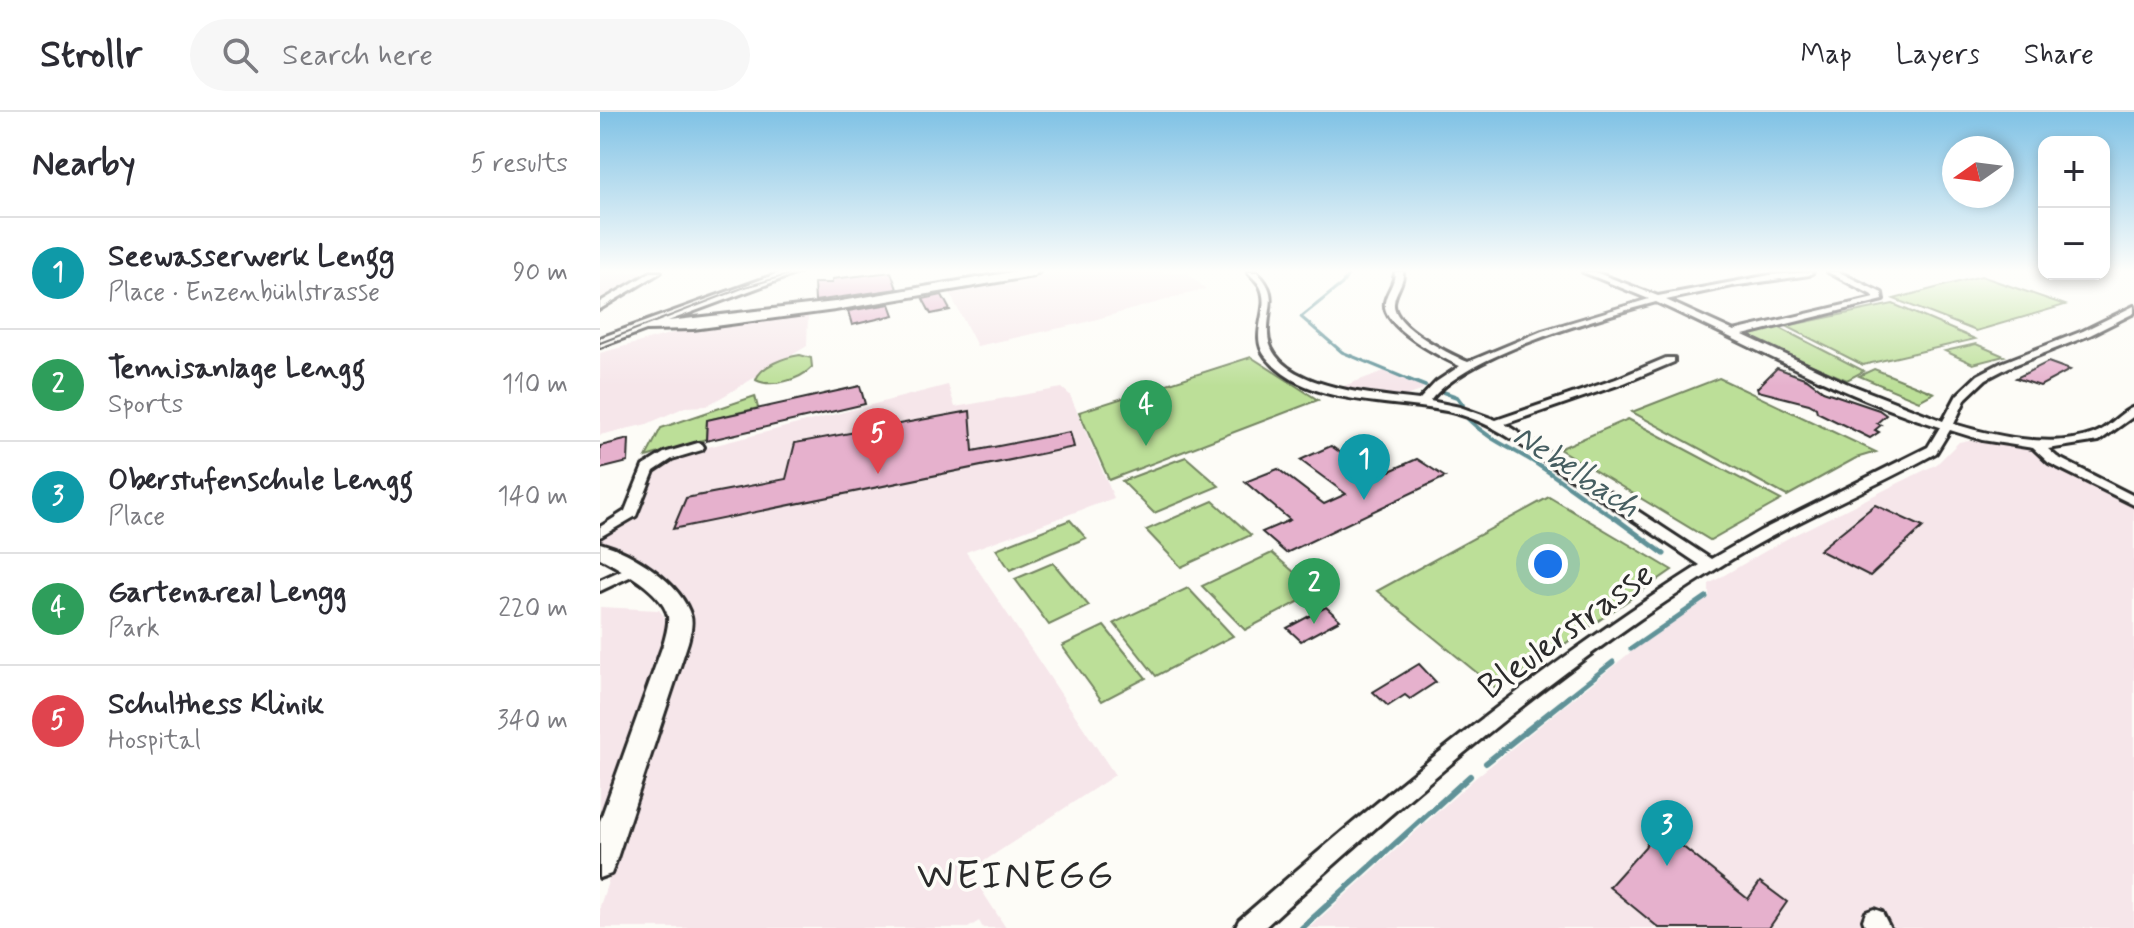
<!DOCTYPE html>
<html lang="en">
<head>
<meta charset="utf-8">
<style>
  :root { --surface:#fff; --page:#f7f7f7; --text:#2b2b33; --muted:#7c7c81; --line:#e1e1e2; --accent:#7c3aed }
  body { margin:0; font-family:Mynerve,sans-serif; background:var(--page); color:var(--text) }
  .controls { position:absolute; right:24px; top:24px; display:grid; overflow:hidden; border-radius:16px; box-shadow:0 4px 12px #0003 }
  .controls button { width:72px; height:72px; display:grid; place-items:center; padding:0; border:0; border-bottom:2px solid var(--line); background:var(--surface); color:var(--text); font:40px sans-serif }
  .compass { position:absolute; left:1342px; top:24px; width:72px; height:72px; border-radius:50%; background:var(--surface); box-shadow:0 4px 12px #0003; rotate:256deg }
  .you { position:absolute; left:948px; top:452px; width:28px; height:28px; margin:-20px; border:6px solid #fff; border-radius:50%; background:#1a73e8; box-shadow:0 0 0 12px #1a73e833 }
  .badge { display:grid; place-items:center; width:52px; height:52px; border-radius:50%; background:var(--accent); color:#fff; font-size:26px; font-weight:700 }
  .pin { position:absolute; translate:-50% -66px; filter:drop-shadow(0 2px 4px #0008) }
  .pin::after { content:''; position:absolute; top:42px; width:28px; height:24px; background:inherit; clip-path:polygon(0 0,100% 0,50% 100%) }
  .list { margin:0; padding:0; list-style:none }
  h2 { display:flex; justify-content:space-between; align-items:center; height:104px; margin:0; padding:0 32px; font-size:34px }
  h2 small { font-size:26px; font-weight:400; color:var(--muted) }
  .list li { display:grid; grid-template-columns:52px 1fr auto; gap:24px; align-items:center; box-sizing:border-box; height:112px; padding:0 32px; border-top:2px solid var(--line) }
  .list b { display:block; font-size:30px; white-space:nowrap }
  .list p { margin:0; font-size:26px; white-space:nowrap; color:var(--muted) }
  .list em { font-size:26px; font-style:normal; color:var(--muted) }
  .icon { flex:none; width:44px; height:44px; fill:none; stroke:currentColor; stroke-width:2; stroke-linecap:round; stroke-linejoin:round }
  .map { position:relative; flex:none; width:1534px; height:816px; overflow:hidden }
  header { display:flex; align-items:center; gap:48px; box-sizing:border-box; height:112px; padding:0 40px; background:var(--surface); border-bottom:2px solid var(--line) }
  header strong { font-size:38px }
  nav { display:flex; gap:44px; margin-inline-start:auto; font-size:28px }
  .search { width:560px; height:72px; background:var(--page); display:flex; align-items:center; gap:20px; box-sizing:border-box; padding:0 28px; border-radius:44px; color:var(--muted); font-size:30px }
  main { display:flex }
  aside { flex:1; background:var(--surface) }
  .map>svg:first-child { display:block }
  .built { fill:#f6e6ea }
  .green { fill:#bcdf98; stroke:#748562; stroke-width:2 }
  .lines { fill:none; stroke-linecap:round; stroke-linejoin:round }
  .stream-far3 { stroke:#619298; stroke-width:3 }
  .stream-far2 { stroke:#619298; stroke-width:4 }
  .stream-far1 { stroke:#619298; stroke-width:5 }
  .stream { stroke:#619298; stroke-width:6 }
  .building { fill:#e6b1cd; stroke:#2b2b2b; stroke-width:2 }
  .street-casing { stroke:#2b2b2b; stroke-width:6 }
  .secondary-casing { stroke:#2b2b2b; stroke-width:6 }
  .street { fill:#fdfcf7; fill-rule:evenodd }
  .secondary { fill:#fdfcf7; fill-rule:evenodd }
  .tram { stroke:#2b2b2b; stroke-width:2 }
  .labels { text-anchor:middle; stroke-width:7; stroke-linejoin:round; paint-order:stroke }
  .water-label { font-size:32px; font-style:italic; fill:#465e61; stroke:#fdfcf7 }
  .near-street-label { font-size:36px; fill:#2b2b2b; stroke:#fdfcf7 }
  .near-quarter-label { font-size:40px; letter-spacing:2px; fill:#2b2b2b; stroke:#fdfcf7 }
</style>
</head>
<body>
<header>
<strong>Strollr</strong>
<div class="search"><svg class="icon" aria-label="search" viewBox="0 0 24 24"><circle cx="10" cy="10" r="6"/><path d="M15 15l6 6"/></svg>Search here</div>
<nav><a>Map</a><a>Layers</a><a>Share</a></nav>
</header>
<main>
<aside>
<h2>Nearby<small>5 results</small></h2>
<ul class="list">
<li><span class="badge" style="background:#0f9aa8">1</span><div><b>Seewasserwerk Lengg</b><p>Place · Enzenbühlstrasse</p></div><em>90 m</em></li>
<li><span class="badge" style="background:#2e9e5b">2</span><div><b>Tennisanlage Lengg</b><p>Sports</p></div><em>110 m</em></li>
<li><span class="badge" style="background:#0f9aa8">3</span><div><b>Oberstufenschule Lengg</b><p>Place</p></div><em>140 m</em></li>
<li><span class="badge" style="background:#2e9e5b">4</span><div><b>Gartenareal Lengg</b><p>Park</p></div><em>220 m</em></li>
<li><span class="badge" style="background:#e0444e">5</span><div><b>Schulthess Klinik</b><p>Hospital</p></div><em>340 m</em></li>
</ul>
</aside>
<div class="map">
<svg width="1534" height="816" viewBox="0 0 1534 816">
  <rect width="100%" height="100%" fill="#fdfcf7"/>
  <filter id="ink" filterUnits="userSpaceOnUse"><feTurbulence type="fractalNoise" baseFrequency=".0125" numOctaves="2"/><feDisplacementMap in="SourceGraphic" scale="16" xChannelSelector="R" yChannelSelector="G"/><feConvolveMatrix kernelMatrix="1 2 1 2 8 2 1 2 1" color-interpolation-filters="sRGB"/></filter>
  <g filter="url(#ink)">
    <g class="built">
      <path d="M0,160h51l-42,27 -9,1z"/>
      <path d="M458,160h136l-6,2 18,15 -127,35 -102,22 -28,-54z"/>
      <path d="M208,202l-1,32 -78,47 -23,13 -21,1 -38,17 -47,11v-82l73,-20z"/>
      <path d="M784,259l41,15 -4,5 -15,5 -65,-9z"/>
      <path d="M348,273l7,22 107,-19 8,7 44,103 -148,54 149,223 -146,96 37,57h-23l-4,-7 -11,7h-368v-22l88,-267 3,-30 -16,-22 -75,-47v-4l41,-27 13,-40 27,-15z"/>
      <path d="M1369,328l59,9 106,56v423h-825l165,-149 158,-128 77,-53v-14l79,-46 149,-74 22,-22z"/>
      <path d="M0,495l59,3 5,6 3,11 -67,188z"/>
    </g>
    <g class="green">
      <path d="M1381,164l84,29 -89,26 -82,-32z"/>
      <path d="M1293,192l82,35 -112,26 -77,-39z"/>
      <path d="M1178,215l86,44 -17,9 -95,-40v-7z"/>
      <path d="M1376,232l28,12 -31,8 -28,-13z"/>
      <path d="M200,243l11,3 1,9c-12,13 -41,21 -56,13 4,-14 29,-23 44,-25z"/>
      <path d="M651,245l67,43 -209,80 -30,-68z"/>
      <path d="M1274,257l60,24 -15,8 -60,-25z"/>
      <path d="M1119,266l157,74 -20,6 -69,38 -155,-84z"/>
      <path d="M155,284l3,12 -51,12 -1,19 -60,18 15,-29z"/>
      <path d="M1028,307l153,81 -71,40 -151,-91z"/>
      <path d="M586,345l33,29 -65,27 -32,-32z"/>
      <path d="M949,385l123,73 -174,120 -121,-99z"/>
      <path d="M613,389l38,34 -70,32 -35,-37z"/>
      <path d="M470,408l16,18 -76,32 -14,-21z"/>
      <path d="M672,441l45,39 -72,38 -43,-44z"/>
      <path d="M453,451l36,43 -40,19 -34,-46z"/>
      <path d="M588,476l45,48 -77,40 -42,-53z"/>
      <path d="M504,514l42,52 -44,23 -40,-55z"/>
    </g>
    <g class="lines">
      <path class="stream-far3" d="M750,160l-8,12 -41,33 41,35 70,29"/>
      <g class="stream-far2">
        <path d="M807,267l18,7"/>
        <path d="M843,280l14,5 6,8"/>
        <path d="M868,307c23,23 47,30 73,48 26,17 50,37 77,53"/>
      </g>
      <g class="stream-far1">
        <path d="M1015,406l49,36"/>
        <path d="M1031,537l75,-52"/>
        <path d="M966,587l47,-37"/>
      </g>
      <g class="stream">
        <path d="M886,651l83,-66"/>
        <path d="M702,816l168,-152"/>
      </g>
    </g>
    <g class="building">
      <path d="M291,160l6,17 -82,12 -1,-18h18v-4z"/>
      <path d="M342,183l8,15 -19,4 -8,-15z"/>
      <path d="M290,192l4,11 -42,10 -4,-14z"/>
      <path d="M1448,250l22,8 -30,16 -24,-8z"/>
      <path d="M1177,256l30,11 16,12 56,19 7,5 -9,8 4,2 -6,5 4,2 -9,6 -53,-26 -1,-4 -7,-4 -51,-13 -1,-3z"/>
      <path d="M260,274l5,18 -159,37 1,-21z"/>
      <path d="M370,299l3,40 97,-19 4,15 -401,82 13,-31 100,-19 9,-36z"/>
      <path d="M29,327l-1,23 -28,7v-23z"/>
      <path d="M731,334l45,31 41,-18 28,18 -159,76 -24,-21 28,-12 -45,-38 33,-13 46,35 22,-10 -46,-34z"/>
      <path d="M1275,393l48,22 -53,49 -51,-26z"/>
      <path d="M726,495l14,13 -39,21 -14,-13z"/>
      <path d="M819,552l17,18 -26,17 -5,-4 -17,11 -15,-14z"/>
      <path d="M1054,718h24l10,9 -6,7 66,53 12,-17 27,20 -18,26h-110l-50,-41 36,-40z"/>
    </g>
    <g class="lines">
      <g class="street-casing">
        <g id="street">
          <path d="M51,160h10l-61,37v-7z"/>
          <path d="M648,160h9c21,22 12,30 11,57 -4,60 112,66 151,71l17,-18 24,-16c-19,-9 -79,-39 -75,-64 2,-11 10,-18 10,-30h8c1,12 -8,19 -9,31 -2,23 56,51 74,59l74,-31 107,-32 -66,-27h12l63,24 112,-21 43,-3 -4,3 -77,11 -66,14 68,31 140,-33v-2l-46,-24h11l43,21 1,7 -140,35 103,48 97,38 14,-26 21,-20 23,-12 82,-32 51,-25v7l-44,22 -81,32 -23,12 -20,19 -12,26c40,12 98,25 139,10 16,-5 26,-22 41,-27v9l-35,25 -51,8 9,8 77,39v9l-85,-42 -16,-15 -51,-8 -32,-10 -14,23c-72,40 -150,71 -220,116 -164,103 -310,229 -452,359h-29l4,-8c147,-128 296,-250 461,-355l-182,-122c-21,-14 -42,-25 -67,-31 -57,-13 -144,-4 -185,-55 -18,-23 6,-48 -6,-71 -3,-5 -9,-10 -12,-14zM1056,190c94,43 185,94 284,125l-12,20 -168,84 -49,28 -206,-135 119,-41 50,-21v-4h-8l-50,21 -120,41 -36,-13 -30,-6c36,-47 168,-83 226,-99z"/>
          <path d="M98,331l4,1 2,3 -2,3 -30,9 -18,12 -18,45 -36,21v-10l25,-16 18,-45 21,-13z"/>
          <path d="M35,452l8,5 -3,3 -40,19v-11z"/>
          <path d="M1274,797l8,3 8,16h-24l-3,-8 3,-8z"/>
        </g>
      </g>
      <g class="secondary-casing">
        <g id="secondary">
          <path d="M182,160h18l-132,49 167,-19 177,-30h27l-6,4 -198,34 -142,19 -47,1 -46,17v-9z"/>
          <path d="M0,431c32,9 82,40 91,74 2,8 -1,17 -3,25l-73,222 -4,10 -11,4v-57l64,-179c2,-8 5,-17 4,-26 -7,-26 -46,-46 -68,-58z"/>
        </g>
      </g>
      <use href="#street" class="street"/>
      <use href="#secondary" class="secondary"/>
      <path class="tram" d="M0,231l145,-56 52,-15"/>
    </g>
  </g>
  <linearGradient id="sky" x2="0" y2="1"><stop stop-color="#80c2e5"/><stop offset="0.58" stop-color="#fefefb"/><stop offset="1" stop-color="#fefefb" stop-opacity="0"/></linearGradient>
  <rect width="1534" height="274" fill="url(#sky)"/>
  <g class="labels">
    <g class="water-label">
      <text transform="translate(977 358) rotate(33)" y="11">Nebelbach</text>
    </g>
    <g class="near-street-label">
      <text transform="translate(965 517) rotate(-36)" y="13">Bleulerstrasse</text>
    </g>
    <g class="near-quarter-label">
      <text x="416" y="776">WEINEGG</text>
    </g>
  </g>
</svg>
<div class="controls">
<button>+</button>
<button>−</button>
</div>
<svg class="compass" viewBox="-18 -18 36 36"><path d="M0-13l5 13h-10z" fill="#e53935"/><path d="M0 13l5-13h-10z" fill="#7c7c81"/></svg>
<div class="you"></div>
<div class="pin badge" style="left:764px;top:388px;background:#0f9aa8">1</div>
<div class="pin badge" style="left:714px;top:512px;background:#2e9e5b">2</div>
<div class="pin badge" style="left:1067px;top:754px;background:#0f9aa8">3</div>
<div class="pin badge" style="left:546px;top:334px;background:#2e9e5b">4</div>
<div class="pin badge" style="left:278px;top:362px;background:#e0444e">5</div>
</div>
</main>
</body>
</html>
